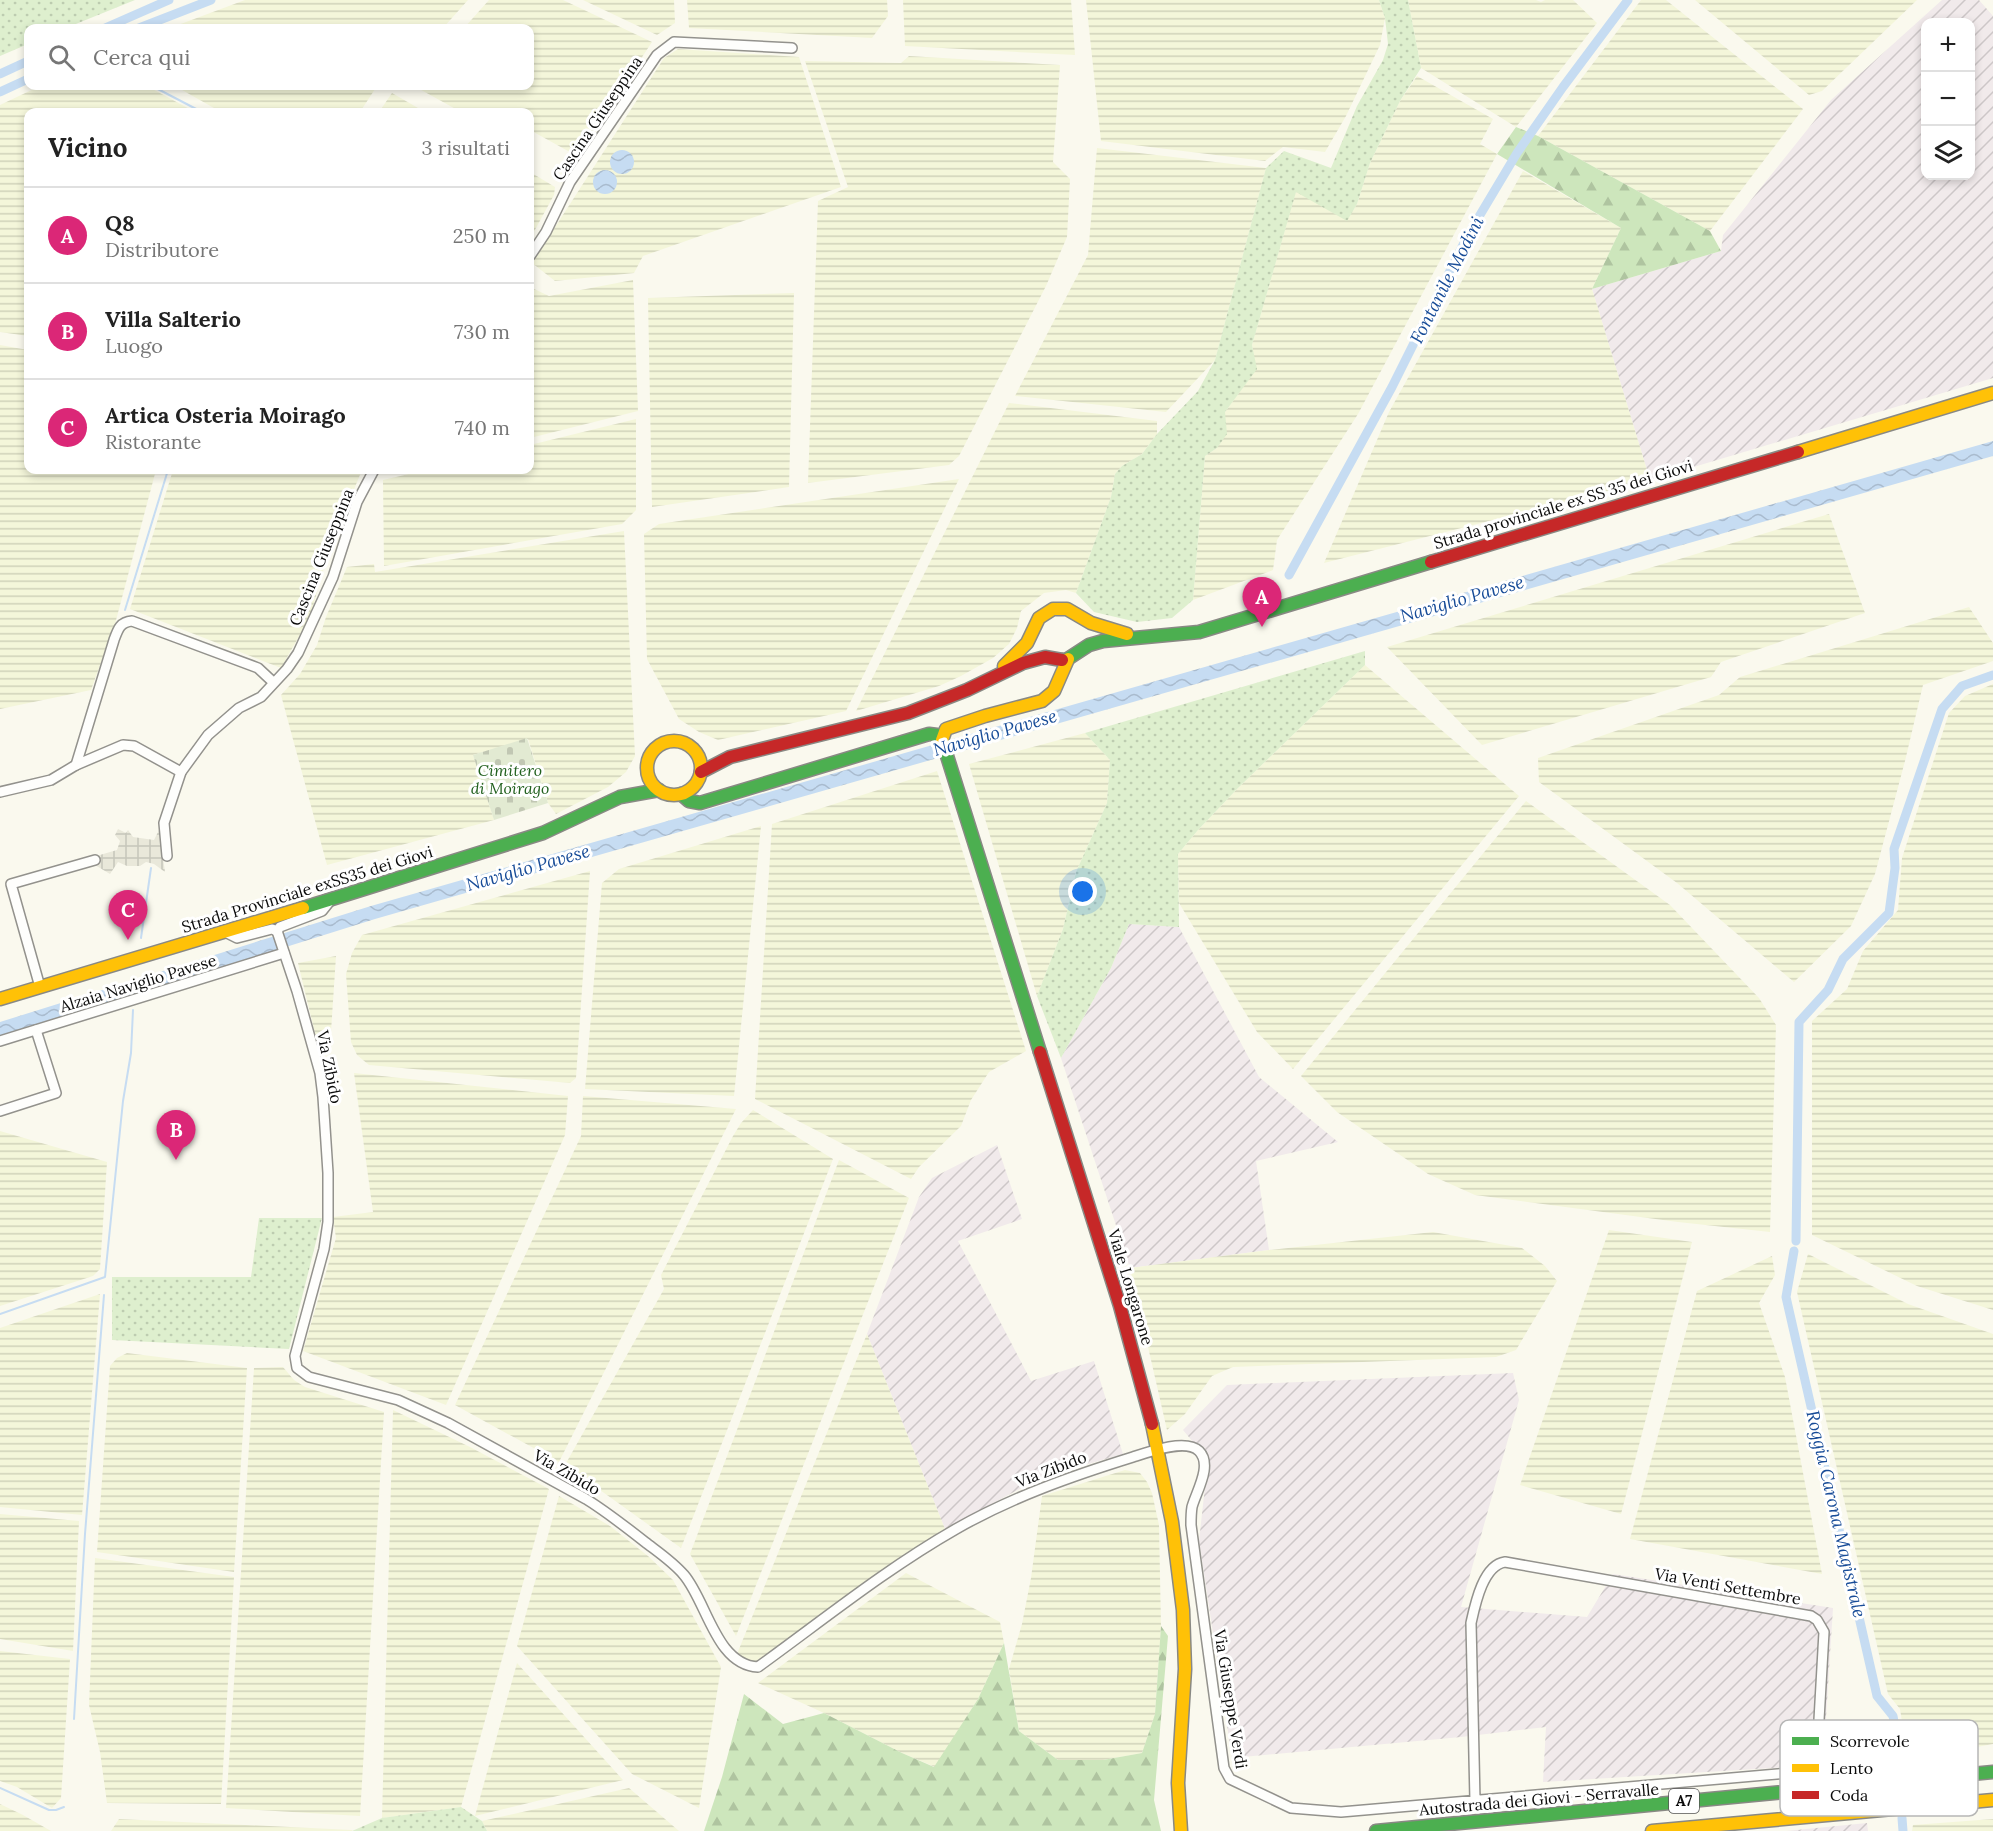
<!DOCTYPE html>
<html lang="it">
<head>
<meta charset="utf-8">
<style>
  :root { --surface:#fff; --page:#f2f2f2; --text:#222; --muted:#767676; --line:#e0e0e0; --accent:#db2777 }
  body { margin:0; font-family:Lora,serif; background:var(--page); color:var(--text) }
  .controls { position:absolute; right:18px; top:18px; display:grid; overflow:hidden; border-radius:12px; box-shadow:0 3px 9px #0003 }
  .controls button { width:54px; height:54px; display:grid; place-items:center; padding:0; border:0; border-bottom:2px solid var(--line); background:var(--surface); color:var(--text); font:30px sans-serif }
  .you { position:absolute; left:1083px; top:892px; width:21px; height:21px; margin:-15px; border:4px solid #fff; border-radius:50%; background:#1a73e8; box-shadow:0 0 0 9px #1a73e833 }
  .badge { display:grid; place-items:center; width:39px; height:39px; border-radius:50%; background:var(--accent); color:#fff; font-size:20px; font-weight:700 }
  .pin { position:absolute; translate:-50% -50px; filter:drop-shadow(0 2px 3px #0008) }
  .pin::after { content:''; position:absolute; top:32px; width:21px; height:18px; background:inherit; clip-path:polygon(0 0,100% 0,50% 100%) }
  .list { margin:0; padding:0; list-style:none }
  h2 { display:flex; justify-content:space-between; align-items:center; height:78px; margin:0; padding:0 24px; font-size:26px }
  h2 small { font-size:20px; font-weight:400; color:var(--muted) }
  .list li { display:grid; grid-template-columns:39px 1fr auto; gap:18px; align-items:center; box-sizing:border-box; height:96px; padding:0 24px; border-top:2px solid var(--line) }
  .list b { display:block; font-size:22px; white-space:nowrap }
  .list p { margin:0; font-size:20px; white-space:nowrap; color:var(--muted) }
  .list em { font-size:20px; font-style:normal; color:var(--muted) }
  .icon { flex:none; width:33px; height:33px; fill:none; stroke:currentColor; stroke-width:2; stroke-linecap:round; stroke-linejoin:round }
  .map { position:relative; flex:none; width:1993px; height:1831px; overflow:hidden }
  .search { position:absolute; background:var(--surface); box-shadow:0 3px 9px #0003; left:24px; top:24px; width:510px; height:66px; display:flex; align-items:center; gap:15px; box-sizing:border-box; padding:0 21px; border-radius:12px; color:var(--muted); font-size:22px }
  .panel { position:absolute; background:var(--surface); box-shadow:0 3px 9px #0003; left:24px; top:108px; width:510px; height:366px; border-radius:12px }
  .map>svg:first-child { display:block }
  .industrial { fill:url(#industrial-furrows); fill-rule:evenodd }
  .farmland { fill:url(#farmland-rules) }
  .grass { fill:url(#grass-dots) }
  .forest { fill:url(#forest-firs) }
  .cemetery { fill:url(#cemetery-stones) }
  .plaza { fill:url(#plaza-grid) }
  .water { fill:url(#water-waves) }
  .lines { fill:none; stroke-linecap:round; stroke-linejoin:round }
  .stream { stroke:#c6dcf2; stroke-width:2 }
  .canal { stroke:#c6dcf2; stroke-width:9 }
  .street-casing { stroke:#93928d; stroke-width:12 }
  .fast-casing { stroke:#898984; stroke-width:15 }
  .slow-casing { stroke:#898984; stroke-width:15 }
  .jam-casing { stroke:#898984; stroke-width:15 }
  .street { stroke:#fefefc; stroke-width:9 }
  .fast { stroke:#4caf50; stroke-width:12 }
  .slow { stroke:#ffc107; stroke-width:12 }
  .jam { stroke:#c62828; stroke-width:12 }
  .labels { text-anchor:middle; stroke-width:6; stroke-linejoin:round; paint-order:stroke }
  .shield { fill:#fff; stroke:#545454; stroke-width:1.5 }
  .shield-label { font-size:15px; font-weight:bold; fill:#0b0b0b }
  .street-label { font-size:16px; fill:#0b0b0b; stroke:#fff }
  .park-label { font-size:16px; font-style:italic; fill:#21601e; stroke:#fff }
  .water-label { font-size:18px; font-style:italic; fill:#184c98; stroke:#fff }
  .key { fill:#fff; stroke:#b6b6b6; stroke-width:1.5 }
  .key-label { font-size:16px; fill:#0b0b0b }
</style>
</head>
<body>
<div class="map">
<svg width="1993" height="1831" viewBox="0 0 1993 1831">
  <defs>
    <pattern id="industrial-furrows" width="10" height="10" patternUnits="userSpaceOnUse" patternTransform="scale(1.5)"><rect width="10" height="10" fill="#f1eaeb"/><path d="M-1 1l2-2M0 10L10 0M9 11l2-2" fill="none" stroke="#cdc7c8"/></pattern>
    <pattern id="farmland-rules" width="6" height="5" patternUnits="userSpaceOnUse" patternTransform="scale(1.5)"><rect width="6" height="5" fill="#f4f6da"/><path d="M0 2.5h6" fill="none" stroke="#d0d2ba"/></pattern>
    <pattern id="grass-dots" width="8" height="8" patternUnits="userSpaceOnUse" patternTransform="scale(1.5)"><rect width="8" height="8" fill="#deefce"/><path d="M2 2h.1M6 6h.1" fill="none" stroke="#bdccb0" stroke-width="1.8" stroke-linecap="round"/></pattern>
    <pattern id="forest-firs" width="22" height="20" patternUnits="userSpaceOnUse" patternTransform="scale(1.5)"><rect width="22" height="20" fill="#cde6bc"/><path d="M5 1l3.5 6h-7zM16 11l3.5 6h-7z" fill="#afc4a0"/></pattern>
    <pattern id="cemetery-stones" width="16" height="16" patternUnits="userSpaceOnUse" patternTransform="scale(1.5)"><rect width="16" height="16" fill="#e2ead2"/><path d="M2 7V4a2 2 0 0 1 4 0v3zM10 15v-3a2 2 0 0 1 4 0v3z" fill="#c1c7b3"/></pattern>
    <pattern id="plaza-grid" width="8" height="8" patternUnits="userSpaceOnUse" patternTransform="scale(1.5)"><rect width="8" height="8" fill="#e9e8da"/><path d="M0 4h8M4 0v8" fill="none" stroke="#c6c6ba"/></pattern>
    <pattern id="water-waves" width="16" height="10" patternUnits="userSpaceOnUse" patternTransform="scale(1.5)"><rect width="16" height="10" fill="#c6dcf2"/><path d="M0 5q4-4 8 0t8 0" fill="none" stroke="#a9bbce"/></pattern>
  </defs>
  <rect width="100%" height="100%" fill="#faf9ee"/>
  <g class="industrial">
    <path d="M1942,0h37l14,16v362l-343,102 -58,-191 129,-38 2,-16 108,-135zM1926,22h44v154h-44z"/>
    <path d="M1129,924l50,3 80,150 79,65 -82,19 13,89 -139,18 -69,-210 50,-90z"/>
    <path d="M997,1145l25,74 -64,22 73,140 63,-20 29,93 -83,24 -95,51 -78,-195 52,-137 13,-19z"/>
    <path d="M1513,1373l6,27 -58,207 126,10 26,-43 220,34 -10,157 -280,17 3,-55 -85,10 -229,21 -33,-217 9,-81 -25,-30 44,-45z"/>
    <path d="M1867,1823l1,8h-82z"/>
  </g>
  <g class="farmland">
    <path d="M245,0h223l-25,28h-273z"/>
    <path d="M489,0h74l89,42 -75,114 -47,-26v-18h-69l-47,-26h116v-58h-66z"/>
    <path d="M583,0h91l1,23 -18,12z"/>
    <path d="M687,0h200l1,16 -16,22 -183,-10z"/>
    <path d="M903,0h168l4,55 -170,-9z"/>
    <path d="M1086,0h293l6,18 -5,27 -34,71 -21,36 -42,-5 -18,14 -164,-20z"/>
    <path d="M1408,0h128l5,2 4,-2h28l24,23 -81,104 -95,-59z"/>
    <path d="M1641,0h25l137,109 -93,122 -172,-95z"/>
    <path d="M1695,0h222l-95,91 -13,4z"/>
    <path d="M678,49l121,8 42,130 -198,69 -9,17 -79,8 -23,-18 132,-205z"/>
    <path d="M909,56l151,9 -7,97 17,17 -3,58 -21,49 -87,170 -10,9 -141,18 10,-282 30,-14 -43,-126 96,2z"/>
    <path d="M1417,76l76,43 -13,25 17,10 -139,260 -81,126 -4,30 -80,30 12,-144 12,-8 8,-36 31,-43 -4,-24 44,-154 51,29 10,-16 13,-41 30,-62z"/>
    <path d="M40,86h107l48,26h-167v224l-28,-4v-227z"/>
    <path d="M175,86h202l-17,26h-139z"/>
    <path d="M392,93l33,19h-46z"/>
    <path d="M1097,148l169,20 -51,192 -49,52 -151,-16 73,-141z"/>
    <path d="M1523,171l98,57 -29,61 58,191 -326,83 65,-151z"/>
    <path d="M530,172l25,15 -1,8 -24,44z"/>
    <path d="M633,280l5,131 -108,27v-151l19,9z"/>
    <path d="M794,293l-5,194 -137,20 -4,-209z"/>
    <path d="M0,345l28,5v120h128l-41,154 -24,66 -91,19z"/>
    <path d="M1009,403l148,18v13l-15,20 -20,12 -7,8 -4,23 -35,96 -10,-3 -22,3 -23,18 -4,17 -8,16 -16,14 -32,18 -22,10 -83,25z"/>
    <path d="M636,419v91l-14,14 -238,42 -1,-86 43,-10h104v-25z"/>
    <path d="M173,470h189l-33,80 -19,67 -29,51 -151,-59z"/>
    <path d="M959,479l-113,232 -128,29 -19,-8 -20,-13 -32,-60 -3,-125 15,-10z"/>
    <path d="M1829,514l36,99 -144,49 -10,15 -229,68 -95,-98z"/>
    <path d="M624,531l11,225 -9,16 -18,15 -52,27 -8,-11 -20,-64 -55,16 21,65 -167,45 -46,-170 19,-21 17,-29 9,-28 21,-50 27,-3 1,8z"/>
    <path d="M1969,607l24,36v18l-70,24 -18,76 -30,113 -24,52 -57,56 -117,-99 -138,-101 -1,-24 181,-63 21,-18z"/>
    <path d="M1365,665l154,131 -226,273 -36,-37 -78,-129 -1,-49 20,-24 40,-42z"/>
    <path d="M1993,684v626l-76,-24 -105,-51v-214l35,-32 16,-38 35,-41 4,-52 47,-145 16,-17z"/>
    <path d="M1085,733l25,27 -3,43 -31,69 -13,57 -26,67 -68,-232z"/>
    <path d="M937,771l89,280 -37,21 -18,28 -10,26 -42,41 -8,12 -156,-80 17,-275z"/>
    <path d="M1526,801l144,104 89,93 17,27 -6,207 -92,-10 -203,-27 -47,-21 -91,-62 -36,-36z"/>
    <path d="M761,826l-27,270 -149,-7 17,-206 17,-14z"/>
    <path d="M590,871l-14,207 -6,5 -201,-18 -12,-10 -6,-13 -5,-68 6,-21 10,-18z"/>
    <path d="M336,956l-6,91 -9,11 -23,-95z"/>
    <path d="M354,1073l214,23 -3,39 -119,270 -143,-54 33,-113 -3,-21 40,-5z"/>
    <path d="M583,1096l153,13 -177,353 -104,-57 126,-269z"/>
    <path d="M753,1110l80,49 -152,389 -116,-83 99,-176 -3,-14 72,-139 8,-13z"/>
    <path d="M0,1131l107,31 -7,107 -7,7 -93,30z"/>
    <path d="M839,1160l70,38 -173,438 -46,-82z"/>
    <path d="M1609,1230l83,12 -71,272 -101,-29z"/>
    <path d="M1433,1232l89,16 23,18 12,15 -41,69 -20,7 -263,10 -21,9 -27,38 -18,16 -37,-162 139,-18z"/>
    <path d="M1808,1254l100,50 85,30v410l-85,16 -8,-51 -12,-15 -91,-402z"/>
    <path d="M1772,1256l3,19 -16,28 26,74 37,197 -192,-35 67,-248z"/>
    <path d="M100,1294l-18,221 -82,-8v-179z"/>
    <path d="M867,1334l78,195 -187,133 -7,2 -16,-5z"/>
    <path d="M127,1353l120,15 -13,204 -137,-20 13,-186 7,-8z"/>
    <path d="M283,1367l11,13 11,7 79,25 -24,404 -134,-8 28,-440z"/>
    <path d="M393,1410l77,37 79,42 -88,318 -79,11z"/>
    <path d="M1125,1470l15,3 7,9 5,11 7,32 2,101 -6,88 -13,39 -39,7h-45l-39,-29 -10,-62 13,-45 9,-46 11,-82z"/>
    <path d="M559,1496l51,30 38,30 25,24 48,87 -22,141 -67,-34 -115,-128z"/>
    <path d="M0,1514l79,7 -6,130 -73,-12z"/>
    <path d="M95,1558l139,19 -13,227 -114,-1 -7,-51 -11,-47z"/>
    <path d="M906,1573l94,49 4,21 -26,56 -43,68 -33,-14 -78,-40 -66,-30z"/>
    <path d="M0,1651l70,8 -9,139 -9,10 -35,-21 -17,-6z"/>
    <path d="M517,1663l106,117 -148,36z"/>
    <path d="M629,1788l50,43h-192l-5,-10z"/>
    <path d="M0,1804l23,11 28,16h-51z"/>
    <path d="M119,1819l233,11v1h-241z"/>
    <path d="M1993,1819v12h-81l1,-6z"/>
  </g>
  <g class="grass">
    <path d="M0,0h135l-69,28h-38v16l-28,12z"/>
    <path d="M1379,0h29l13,68 -21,33 -30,62 -13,41 -10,17 -51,-29 -44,153 5,24 -32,43 2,22 -10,14 -12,8 -12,144 -21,18 -35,4 -43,-10 -18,-19 35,-96 4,-23 7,-8 20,-12 15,-20 41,-43 17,-31 51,-192 18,-17 47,17 26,-62 26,-46 5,-16 -3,-26z"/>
    <path d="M1365,651v14l-127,123 -40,42 -20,24 1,73 -50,-3 -18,44 -50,90 -24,-62 26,-67 13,-57 31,-69 3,-43 -25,-27z"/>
    <path d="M259,1218h63l-33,131 -177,-9v-63h139z"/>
    <path d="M461,1807l21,14 5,10h-135l30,-13z"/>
  </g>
  <g class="forest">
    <path d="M1516,127l22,9 172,95 11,20 -129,38 29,-61 -124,-74z"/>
    <path d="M1161,1626l7,10 -14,164 7,31h-457l18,-54 22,-83 39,30 41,-11 78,40 32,14 44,-68 26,-56 15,88 39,29h45l39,-7 13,-39z"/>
  </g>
  <path class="cemetery" d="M527,738l21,65 -54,17 -21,-65z"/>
  <path class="plaza" d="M118,829l8,4 2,-3 5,7 21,3 5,-10 6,42 -11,-8 -8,-2 -6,4h-13l-9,-4 -8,12 -15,-9 -2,-8 24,-7 3,-9 -5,-6z"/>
  <g class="water">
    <circle cx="622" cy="162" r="12"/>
    <circle cx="605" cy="182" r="12"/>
    <path d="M1993,441v15l-1618,463 -375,118v-15l371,-116z"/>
  </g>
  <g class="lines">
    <g class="stream">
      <path d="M152,86l50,26"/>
      <path d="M125,610l43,-140"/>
      <path d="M141,938l10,-70"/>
      <path d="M0,1314l105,-37 18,-176 8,-48 2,-43"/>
      <path d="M74,1719l11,-185 19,-239"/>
      <path d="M0,1788l49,22h7l8,-3"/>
    </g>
    <g class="canal">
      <path d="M105,28l64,-28"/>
      <path d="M139,28l72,-28"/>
      <path d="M0,74l28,-13"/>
      <path d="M0,92l28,-13"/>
      <path d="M1289,575l103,-188 76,-152 49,-82 46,-66 65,-87"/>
      <path d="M1796,1241l3,-219 29,-32 15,-31 46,-46 6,-45 -1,-19 48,-140 20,-23 31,-11"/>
      <path d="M1794,1251l-8,46 91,399 16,20 4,22 2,35"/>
      <path d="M1902,1818l1,13"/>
    </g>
    <g class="street-casing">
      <g id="street">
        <path d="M530,256l16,-24 24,-50 87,-127 17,-13 118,6"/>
        <path d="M76,765l38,-125c4,-11 6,-18 18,-19l126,47 15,14"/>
        <path d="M0,792l51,-12 25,-15 47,-20 11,1 47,26"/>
        <path d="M167,856l-3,-33 17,-51 27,-37 31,-27 22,-11 26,-28 11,-16 35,-76 24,-75 17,-32"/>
        <path d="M277,931l20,60 23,82 3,24 5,76v49l-4,27 -29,107 2,12 12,9 89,23 50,23 138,76c21,13 40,28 59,43 13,10 28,20 39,33 23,27 32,90 74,92 65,-47 128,-98 198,-138 56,-32 116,-53 177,-72 15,-5 53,-19 66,-6 14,14 -3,41 -7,56 -1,6 -1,12 -1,18l33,243 6,11 61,29 50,4 460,-40 7,-2 9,-15 7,-123 -7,-12 -6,-4 -306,-54c-22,3 -30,43 -34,61l4,178"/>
        <path d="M277,931l3,-4 42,-16 8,-10"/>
        <path d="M225,932l12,6 35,-9 5,2"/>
        <path d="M40,987l-29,-103 84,-24"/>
        <path d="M0,1041l284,-88"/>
        <path d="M0,1111l56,-18 -20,-63"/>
      </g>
    </g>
    <g class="fast-casing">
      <g id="fast">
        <path d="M1062,660h4l23,-15 14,-4 96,-9 232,-70"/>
        <path d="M681,794l8,7 11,2 229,-69 8,1 5,5 98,312"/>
        <path d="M303,908l240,-75 77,-36 39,-7"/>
        <path d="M1376,1831l617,-59"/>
      </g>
    </g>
    <g class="slow-casing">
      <g id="slow">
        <path d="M1798,452l195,-59"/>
        <path d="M1004,666l23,-23 12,-25 14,-9h14l24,14 36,11"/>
        <path d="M942,740l4,-11 39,-13 57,-15 12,-10 14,-32"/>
        <circle cx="674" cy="768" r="27"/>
        <path d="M0,999l303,-91"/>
        <path d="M1152,1424l20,98 11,88 2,59 -7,114 3,48"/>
        <path d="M1652,1831l341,-31"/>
      </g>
    </g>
    <g class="jam-casing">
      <g id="jam">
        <path d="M1431,562l367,-110"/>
        <path d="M701,772l29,-15 178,-44 59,-23 56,-27 22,-6 17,3"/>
        <path d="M1040,1052l80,254 32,118"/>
      </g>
    </g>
    <use href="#street" class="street"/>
    <use href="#fast" class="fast"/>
    <use href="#slow" class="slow"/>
    <use href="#jam" class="jam"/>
  </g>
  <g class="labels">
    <rect class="shield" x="1669" y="1789" width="30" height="24" rx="4.5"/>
    <g class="shield-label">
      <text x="1684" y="1806">A7</text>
    </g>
    <g class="street-label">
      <text transform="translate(597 118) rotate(-56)" y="6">Cascina Giuseppina</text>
      <text transform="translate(1563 504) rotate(-17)" y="6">Strada provinciale ex SS 35 dei Giovi</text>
      <text transform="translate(321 557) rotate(-68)" y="6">Cascina Giuseppina</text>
      <text transform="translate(307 889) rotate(-17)" y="6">Strada Provinciale exSS35 dei Giovi</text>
      <text transform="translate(138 983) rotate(-17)" y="6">Alzaia Naviglio Pavese</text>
      <text transform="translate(330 1067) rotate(79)" y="6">Via Zibido</text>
      <text transform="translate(1131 1287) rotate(73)" y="6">Viale Longarone</text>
      <text transform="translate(1051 1469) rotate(-21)" y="6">Via Zibido</text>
      <text transform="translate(567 1472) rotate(30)" y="6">Via Zibido</text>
      <text transform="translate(1728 1586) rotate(10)" y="6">Via Venti Settembre</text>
      <text transform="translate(1231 1699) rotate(81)" y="6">Via Giuseppe Verdi</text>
      <text transform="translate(1539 1799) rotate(-5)" y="6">Autostrada dei Giovi - Serravalle</text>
    </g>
    <g class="park-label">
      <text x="510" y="776">Cimitero<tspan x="510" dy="18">di Moirago</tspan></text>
    </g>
    <g class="water-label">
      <text transform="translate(1447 280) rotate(-63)" y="6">Fontanile Modini</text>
      <text transform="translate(1462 599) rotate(-16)" y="6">Naviglio Pavese</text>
      <text transform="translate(995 733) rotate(-16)" y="6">Naviglio Pavese</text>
      <text transform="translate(528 868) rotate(-16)" y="6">Naviglio Pavese</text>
      <text transform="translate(1836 1514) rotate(77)" y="6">Roggia Carona Magistrale</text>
    </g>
  </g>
  <rect x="1780" y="1720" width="198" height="96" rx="9" class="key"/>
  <rect x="1792" y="1737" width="27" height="8" fill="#4caf50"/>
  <rect x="1792" y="1764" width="27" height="8" fill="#ffc107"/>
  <rect x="1792" y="1791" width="27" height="8" fill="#c62828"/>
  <g class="key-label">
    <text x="1830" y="1747">Scorrevole</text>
    <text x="1830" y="1774">Lento</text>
    <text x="1830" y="1801">Coda</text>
  </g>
</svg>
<div class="controls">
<button>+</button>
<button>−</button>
<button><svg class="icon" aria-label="layers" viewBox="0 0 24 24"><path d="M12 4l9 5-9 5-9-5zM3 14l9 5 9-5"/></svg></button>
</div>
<div class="you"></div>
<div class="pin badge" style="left:1262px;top:627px">A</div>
<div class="pin badge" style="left:176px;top:1160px">B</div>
<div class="pin badge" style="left:128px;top:940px">C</div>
<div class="search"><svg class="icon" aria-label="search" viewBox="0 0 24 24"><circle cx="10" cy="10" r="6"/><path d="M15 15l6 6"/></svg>Cerca qui</div>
<section class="panel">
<h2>Vicino<small>3 risultati</small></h2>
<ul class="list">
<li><span class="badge">A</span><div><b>Q8</b><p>Distributore</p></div><em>250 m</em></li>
<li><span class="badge">B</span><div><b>Villa Salterio</b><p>Luogo</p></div><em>730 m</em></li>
<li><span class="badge">C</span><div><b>Artica Osteria Moirago</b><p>Ristorante</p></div><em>740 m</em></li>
</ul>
</section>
</div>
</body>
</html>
